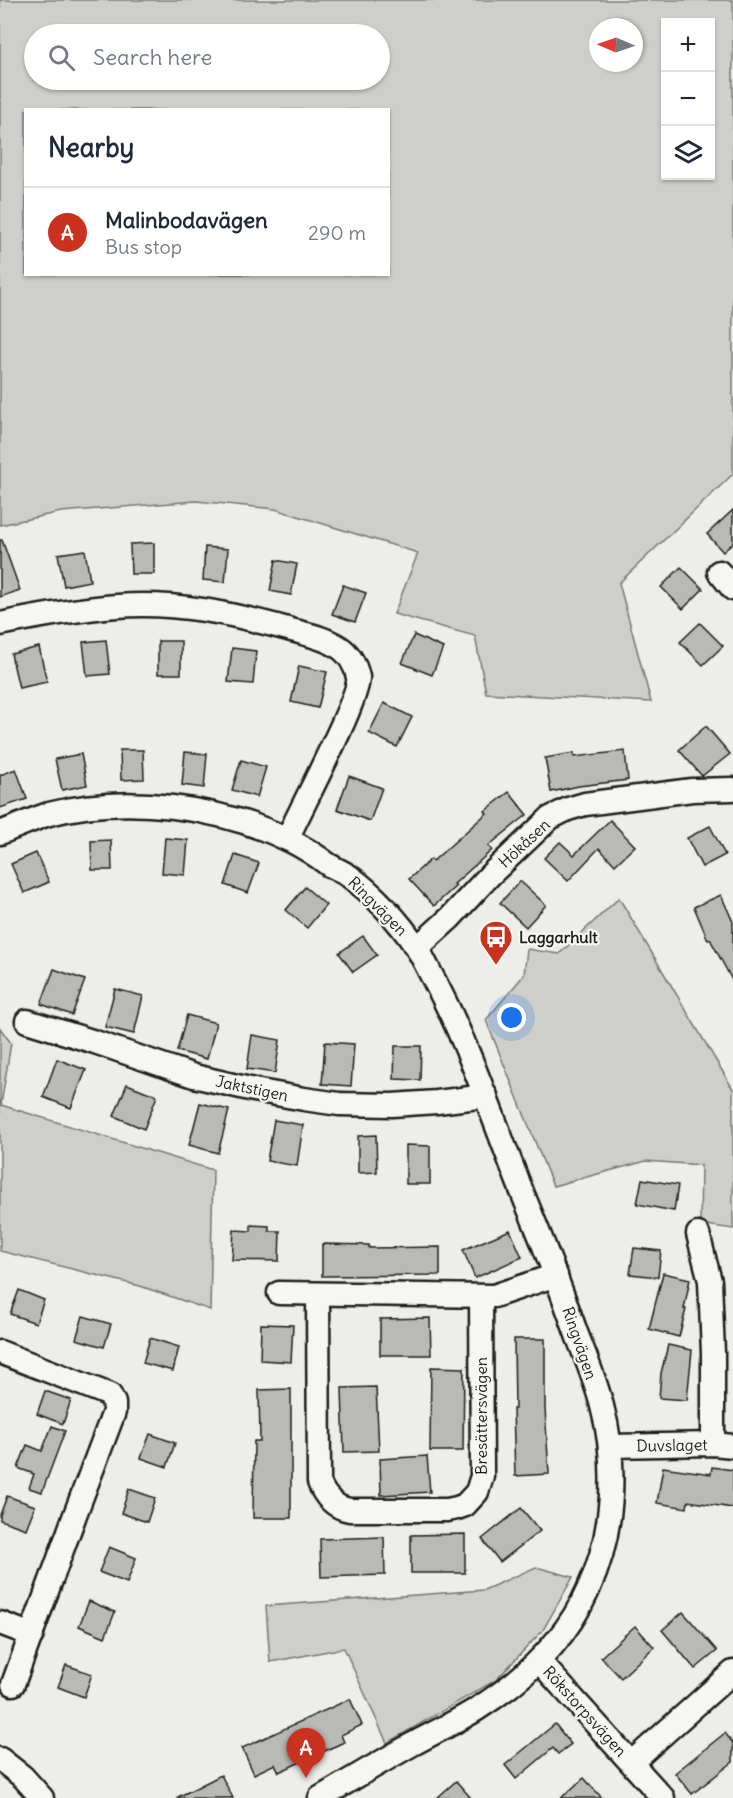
<!DOCTYPE html>
<html lang="en">
<head>
<meta charset="utf-8">
<style>
  :root { --surface:#fff; --page:#f2f2f3; --text:#1f2937; --muted:#747a83; --line:#e0e1e3; --accent:#c8321e }
  body { margin:0; font-family:Delius,sans-serif; background:var(--page); color:var(--text) }
  .controls { position:absolute; right:18px; top:18px; display:grid; overflow:hidden; border-radius:0px; box-shadow:0 2px 4px #0004 }
  .controls button { width:54px; height:54px; display:grid; place-items:center; padding:0; border:0; border-bottom:2px solid var(--line); background:var(--surface); color:var(--text); font:30px sans-serif }
  .compass { position:absolute; left:589px; top:18px; width:54px; height:54px; border-radius:50%; background:var(--surface); box-shadow:0 2px 4px #0004; rotate:272deg }
  .you { position:absolute; left:512px; top:1018px; width:21px; height:21px; margin:-15px; border:4px solid #fff; border-radius:50%; background:#1a73e8; box-shadow:0 0 0 9px #1a73e833 }
  .badge { display:grid; place-items:center; width:39px; height:39px; border-radius:50%; background:var(--accent); color:#fff; font-size:20px; font-weight:700 }
  .pin { position:absolute; translate:-50% -50px; filter:drop-shadow(0 2px 3px #0008) }
  .pin::after { content:''; position:absolute; top:32px; width:21px; height:18px; background:inherit; clip-path:polygon(0 0,100% 0,50% 100%) }
  .list { margin:0; padding:0; list-style:none }
  h2 { display:flex; justify-content:space-between; align-items:center; height:78px; margin:0; padding:0 24px; font-size:26px }
  h2 small { font-size:20px; font-weight:400; color:var(--muted) }
  .list li { display:grid; grid-template-columns:39px 1fr auto; gap:18px; align-items:center; box-sizing:border-box; height:90px; padding:0 24px; border-top:2px solid var(--line) }
  .list b { display:block; font-size:22px; white-space:nowrap }
  .list p { margin:0; font-size:20px; white-space:nowrap; color:var(--muted) }
  .list em { font-size:20px; font-style:normal; color:var(--muted) }
  .icon { flex:none; width:33px; height:33px; fill:none; stroke:currentColor; stroke-width:2; stroke-linecap:round; stroke-linejoin:round }
  .map { position:relative; flex:none; width:733px; height:1798px; overflow:hidden }
  .search { position:absolute; background:var(--surface); box-shadow:0 2px 4px #0004; left:24px; top:24px; width:366px; height:66px; display:flex; align-items:center; gap:15px; box-sizing:border-box; padding:0 21px; border-radius:33px; color:var(--muted); font-size:22px }
  .panel { position:absolute; background:var(--surface); box-shadow:0 2px 4px #0004; left:24px; top:108px; width:366px; height:168px; border-radius:0px }
  .map>svg:first-child { display:block }
  .green { fill:#cececb; stroke:#757574; stroke-width:1.5; fill-rule:evenodd }
  .building { fill:#b9b9b6; stroke:#1c1c1c; stroke-width:1.5 }
  .lines { fill:none; stroke-linecap:round; stroke-linejoin:round }
  .minor-casing { stroke:#1c1c1c; stroke-width:27 }
  .minor { stroke:#f6f6f2; stroke-width:22 }
  .labels { text-anchor:middle; stroke-width:4.5; stroke-linejoin:round; paint-order:stroke }
  .street-label { font-size:16px; fill:#1c1c1c; stroke:#f6f6f2 }
  .poi-label { font-size:16px; font-weight:bold; fill:#1c1c1c; stroke:#f6f6f2; text-anchor:start }
</style>
</head>
<body>
<div class="map">
<svg width="733" height="1798" viewBox="0 0 733 1798">
  <rect width="100%" height="100%" fill="#edede9"/>
  <filter id="ink" filterUnits="userSpaceOnUse"><feTurbulence type="fractalNoise" baseFrequency=".0167" numOctaves="2"/><feDisplacementMap in="SourceGraphic" scale="12" xChannelSelector="R" yChannelSelector="G"/><feConvolveMatrix kernelMatrix="1 2 1 2 8 2 1 2 1" color-interpolation-filters="sRGB"/></filter>
  <g filter="url(#ink)">
    <g class="green">
      <path d="M0,0h733v474l-114,109 32,119 -165,-9 -11,-57 -81,-22 24,-61 -143,-44 -79,-8 -135,11 -61,13zM666,22h44v154h-44zM598,27h36v36h-36zM380,34v46h-346v-46zM26,110h362v164h-362z"/>
      <path d="M619,898l114,191v140l-33,-5 1,-59 -55,-4 -93,25 -67,-166 38,-45 3,-26 32,5z"/>
      <path d="M0,1028l11,15 -10,62 212,65 -3,140 -70,-24 -140,-35z"/>
      <path d="M536,1567l37,10 -30,53 -47,50 -109,63 -43,-95 -74,14 -4,-56 218,-16z"/>
    </g>
    <g class="building">
      <path d="M733,510v33l-10,9 -16,-18z"/>
      <path d="M0,540h2l18,50 -20,7z"/>
      <path d="M154,543v31h-23l-1,-30z"/>
      <path d="M205,547l23,2 -3,33 -22,-2z"/>
      <path d="M85,550l5,31 -26,5 -6,-32z"/>
      <path d="M276,560l21,4 -6,31 -21,-4z"/>
      <path d="M681,567l22,22 -20,20 -22,-22z"/>
      <path d="M343,585l23,8 -11,29 -23,-8z"/>
      <path d="M700,623l23,23 -20,19 -23,-23z"/>
      <path d="M414,635l29,13 -11,27 -30,-12z"/>
      <path d="M106,640l4,34 -23,2 -4,-34z"/>
      <rect x="158" y="641" width="23" height="33"/>
      <path d="M39,647l8,35 -28,6 -8,-34z"/>
      <path d="M232,648l24,3 -3,33 -25,-2z"/>
      <path d="M299,666l28,6 -9,36 -27,-6z"/>
      <path d="M384,703l28,14 -15,30 -28,-14z"/>
      <path d="M706,726l24,28 -28,22 -23,-26z"/>
      <path d="M120,750h23l1,29 -23,1z"/>
      <path d="M625,751l3,29 -49,6 -28,6 -6,-34 29,-5v4z"/>
      <path d="M185,752l22,2 -3,34 -22,-3z"/>
      <path d="M81,754l6,31 -25,5 -7,-31z"/>
      <path d="M241,760l25,7 -9,30 -25,-7z"/>
      <path d="M16,769l11,30 -27,9v-33z"/>
      <path d="M349,776l33,12 -12,33 -33,-12z"/>
      <path d="M509,792l18,23 -39,31 4,4 -38,34 2,2 -22,20 -25,-27 22,-20 2,2 54,-48 -2,-2z"/>
      <path d="M610,820l25,26 -20,19 -16,-17 -31,33 -24,-23 16,-16 14,13z"/>
      <path d="M710,826l15,29 -23,12 -15,-29z"/>
      <path d="M165,838l23,2 -3,35 -23,-2z"/>
      <path d="M111,840l1,30h-20l-1,-29z"/>
      <path d="M36,853l13,29 -25,11 -13,-29z"/>
      <path d="M235,855l24,8 -11,30 -23,-8z"/>
      <path d="M520,881l26,24 -20,22 -26,-24z"/>
      <path d="M305,887l21,18 -19,23 -21,-18z"/>
      <path d="M721,895l12,27v60l-23,-43 -2,1 -14,-33z"/>
      <path d="M363,936l14,19 -24,17 -14,-19z"/>
      <path d="M54,969l31,11 -13,35 -31,-11z"/>
      <path d="M115,989l28,7 -9,38 -29,-7z"/>
      <path d="M187,1015l29,8 -9,36 -30,-8z"/>
      <path d="M252,1035l28,5 -5,33 -28,-4z"/>
      <path d="M325,1042l29,2 -3,42 -29,-2z"/>
      <path d="M395,1046h26l-1,34 -26,-1z"/>
      <path d="M57,1059l29,11 -15,38 -28,-11z"/>
      <path d="M127,1084l30,12 -13,33 -30,-13z"/>
      <path d="M200,1103l29,7 -11,43 -29,-8z"/>
      <path d="M274,1120l29,5 -6,41 -30,-5z"/>
      <path d="M376,1135l1,37 -19,1v-37z"/>
      <path d="M406,1145l24,1v38h-24z"/>
      <path d="M642,1179l36,6 -4,26 -37,-7z"/>
      <path d="M251,1225l18,1v5h11l-1,30 -47,-1 2,-30 17,1z"/>
      <path d="M510,1230l12,27 -47,21 -12,-28z"/>
      <path d="M322,1244l47,1v3l71,-1v28l-118,1z"/>
      <path d="M634,1248l27,3 -3,26 -28,-3z"/>
      <path d="M663,1273l27,6 -6,30h2l-7,28 -30,-8z"/>
      <path d="M19,1290l25,10 -8,23 -26,-9z"/>
      <path d="M83,1316l28,8 -7,23 -28,-8z"/>
      <path d="M430,1318l1,37h-51v-36z"/>
      <path d="M261,1324l32,1 -2,37 -31,-2z"/>
      <path d="M150,1338l29,9 -6,24 -30,-8z"/>
      <path d="M514,1339h31v69l4,66 -34,2 -2,-67h2z"/>
      <path d="M668,1345l24,5 -5,50 -28,-2 2,-25z"/>
      <path d="M431,1367l33,1 -1,83h-33z"/>
      <path d="M376,1387l3,64 -35,1 -2,-64z"/>
      <path d="M291,1389v129h-38l1,-77h6l-1,-51z"/>
      <path d="M45,1391l26,9 -8,24 -26,-10z"/>
      <path d="M52,1426l13,5 -23,61 -13,-4 5,-14 -16,-6 9,-23 15,6z"/>
      <path d="M150,1434l25,9 -8,24 -26,-9z"/>
      <path d="M427,1456l3,36 -49,3 -1,-36z"/>
      <path d="M663,1467l48,7 1,-7 21,3v38l-45,-7 -1,7 -30,-5z"/>
      <path d="M129,1489l26,9 -8,24 -26,-9z"/>
      <path d="M7,1496l28,10 -9,23 -26,-9v-5z"/>
      <path d="M521,1508l19,23 -40,31 -18,-23z"/>
      <path d="M465,1534v39h-54v-38z"/>
      <path d="M384,1537l1,38 -64,2 -1,-38z"/>
      <path d="M109,1547l27,11 -9,25 -28,-11z"/>
      <path d="M89,1601l26,11 -10,25 -26,-11z"/>
      <path d="M683,1612l34,39 -22,18 -33,-39z"/>
      <path d="M635,1626l19,21 -33,31 -20,-21z"/>
      <path d="M66,1665l26,9 -8,23 -26,-10z"/>
      <path d="M350,1699l12,26 -21,10 3,7 -65,30 -4,-8 -21,10 -12,-26z"/>
      <path d="M555,1724l16,20 -13,10 -5,-6 -37,31 -11,-14z"/>
      <path d="M725,1733l8,10v19l-41,32 -17,-21z"/>
      <path d="M221,1775l12,23h-57z"/>
      <path d="M584,1778l18,20h-41z"/>
      <path d="M456,1781l15,17h-34z"/>
    </g>
    <g class="lines">
      <g class="minor-casing">
        <g id="minor">
          <path d="M719,572l14,17"/>
          <path d="M0,624c39,-8 78,-15 117,-18 58,-5 116,8 171,23 17,5 36,8 51,18 11,7 16,17 19,30 3,19 -59,135 -71,162"/>
          <path d="M0,833c16,-6 33,-14 49,-19 77,-20 171,-8 242,27 14,7 26,15 38,24 7,4 14,7 20,11 24,17 51,46 67,71 7,10 12,22 18,33 39,73 63,152 95,229 17,41 33,83 48,126 9,23 19,47 25,71 16,59 12,128 -14,184 -22,50 -65,90 -111,119 -21,13 -44,24 -66,36 -30,17 -61,35 -91,53"/>
          <path d="M417,948l33,-30 40,-43 60,-57 18,-9 17,-5 107,-14 41,-1"/>
          <path d="M27,1021l68,21 99,34 60,14 50,9 35,5 53,1 45,-3 49,-6"/>
          <path d="M698,1234l12,47 3,72v91"/>
          <path d="M279,1293l215,3 62,-21"/>
          <path d="M318,1294l1,188c5,14 16,26 31,28h97l10,-2 8,-3 12,-13 5,-16 -1,-179"/>
          <path d="M0,1352l110,43 4,8v9l-38,100 -63,172"/>
          <path d="M611,1446l102,-2 20,2"/>
          <path d="M0,1623l32,12"/>
          <path d="M539,1661l124,137"/>
          <path d="M0,1759l23,18 19,21"/>
          <path d="M632,1762l101,-90"/>
        </g>
      </g>
      <use href="#minor" class="minor"/>
    </g>
  </g>
  <defs>
    <g id="bus-pin" transform="scale(1.725)"><path d="M0 17L-7.5 6A9.5 9.5 0 1 1 7.5 6Z" fill="#c8321e" stroke="#f6f6f2"/><path d="M-5-6H5V4H4V6H2V4H-2V6H-4V4H-5ZM-3.5-4V0h7V-4ZM-3.5 1.2v1.5H-2V1.2ZM2 1.2v1.5H3.5V1.2Z" fill="#fff"/></g>
  </defs>
  <g fill-rule="evenodd">
    <use href="#bus-pin" x="496" y="937"/>
  </g>
  <g class="labels">
    <g class="street-label">
      <text transform="translate(524 843) rotate(-43)" y="6">Hökåsen</text>
      <text transform="translate(378 906) rotate(45)" y="6">Ringvägen</text>
      <text transform="translate(252 1088) rotate(12)" y="6">Jaktstigen</text>
      <text transform="translate(580 1343) rotate(71)" y="6">Ringvägen</text>
      <text transform="translate(481 1416) rotate(-90)" y="6">Bresättersvägen</text>
      <text transform="translate(672 1445) rotate(-1)" y="6">Duvslaget</text>
      <text transform="translate(585 1711) rotate(48)" y="6">Rökstorpsvägen</text>
    </g>
    <g class="poi-label">
      <text x="519" y="943">Laggarhult</text>
    </g>
  </g>
</svg>
<div class="controls">
<button>+</button>
<button>−</button>
<button><svg class="icon" aria-label="layers" viewBox="0 0 24 24"><path d="M12 4l9 5-9 5-9-5zM3 14l9 5 9-5"/></svg></button>
</div>
<svg class="compass" viewBox="-18 -18 36 36"><path d="M0-13l5 13h-10z" fill="#e53935"/><path d="M0 13l5-13h-10z" fill="#747a83"/></svg>
<div class="you"></div>
<div class="pin badge" style="left:306px;top:1778px">A</div>
<div class="search"><svg class="icon" aria-label="search" viewBox="0 0 24 24"><circle cx="10" cy="10" r="6"/><path d="M15 15l6 6"/></svg>Search here</div>
<section class="panel">
<h2>Nearby<small></small></h2>
<ul class="list">
<li><span class="badge">A</span><div><b>Malinbodavägen</b><p>Bus stop</p></div><em>290 m</em></li>
</ul>
</section>
</div>
</body>
</html>
